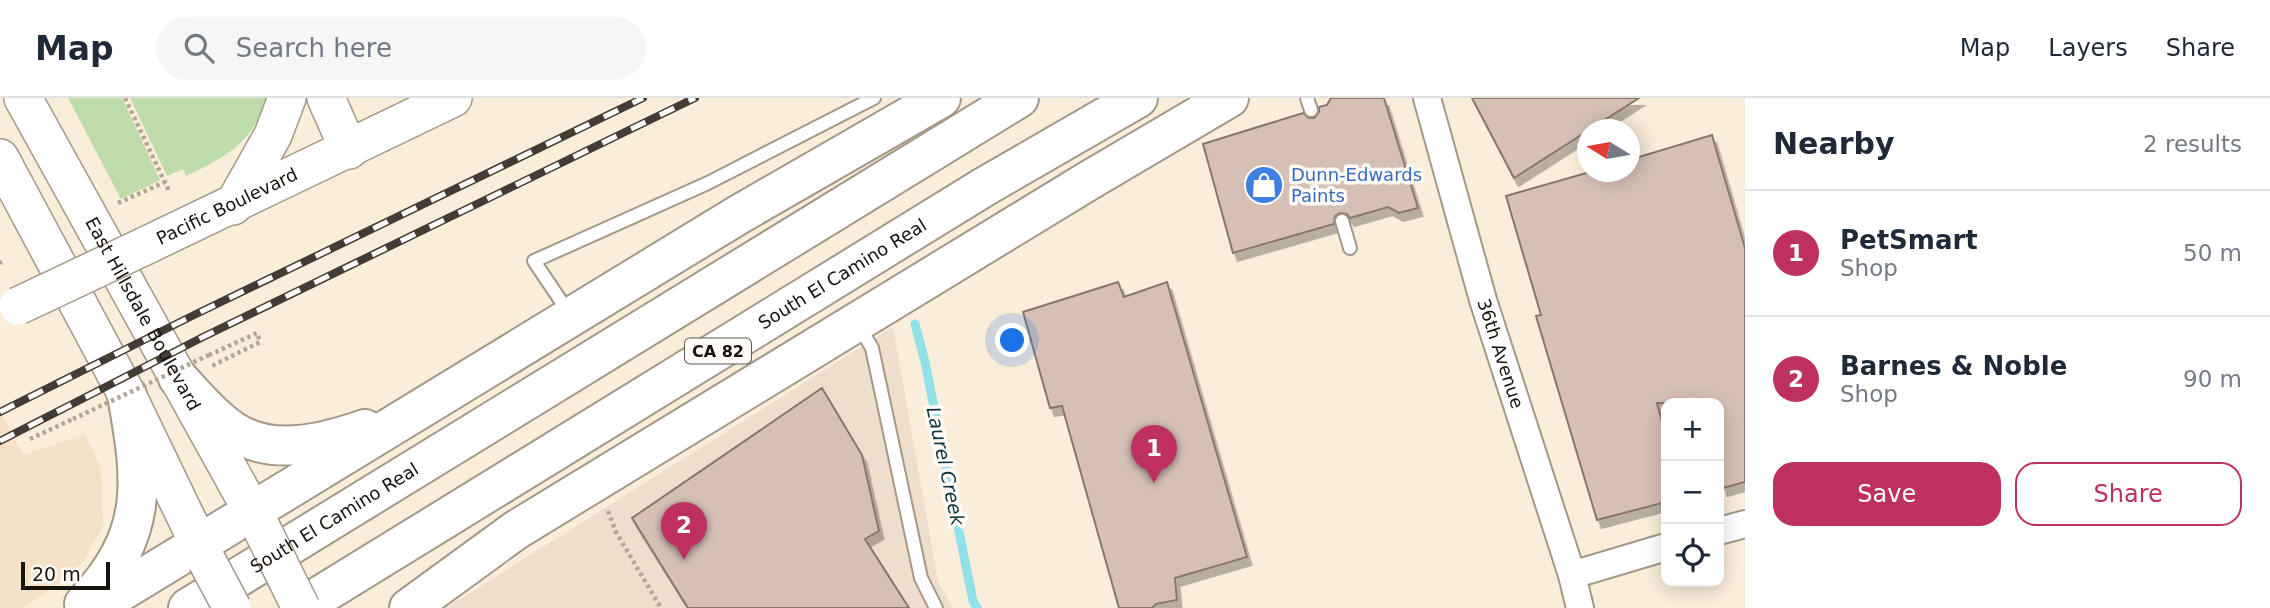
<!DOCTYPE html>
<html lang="en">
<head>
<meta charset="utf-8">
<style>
  :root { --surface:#fff; --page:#f6f6f7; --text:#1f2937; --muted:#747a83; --line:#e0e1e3; --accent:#be305f }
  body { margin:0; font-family:"DejaVu Sans",sans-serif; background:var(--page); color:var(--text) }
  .controls { position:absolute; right:21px; bottom:21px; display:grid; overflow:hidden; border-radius:14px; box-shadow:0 4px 18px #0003 }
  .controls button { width:63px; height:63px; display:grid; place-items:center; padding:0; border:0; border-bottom:2px solid var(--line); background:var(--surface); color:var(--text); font:35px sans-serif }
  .compass { position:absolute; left:1577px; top:21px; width:63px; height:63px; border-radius:50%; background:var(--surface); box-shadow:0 4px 18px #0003; rotate:281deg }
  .scale { position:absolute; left:21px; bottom:18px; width:89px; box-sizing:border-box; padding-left:7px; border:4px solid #18130d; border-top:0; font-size:19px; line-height:24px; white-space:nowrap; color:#18130d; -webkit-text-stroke:5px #fffcf8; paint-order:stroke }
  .you { position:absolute; left:1013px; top:243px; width:24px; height:24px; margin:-18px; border:5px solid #fff; border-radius:50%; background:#1a73e8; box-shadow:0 0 0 10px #1a73e833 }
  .badge { display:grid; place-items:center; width:46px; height:46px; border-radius:50%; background:var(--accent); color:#fff; font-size:23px; font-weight:700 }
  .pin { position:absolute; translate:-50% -58px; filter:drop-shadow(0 2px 4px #0008) }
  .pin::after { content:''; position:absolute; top:37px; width:24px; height:21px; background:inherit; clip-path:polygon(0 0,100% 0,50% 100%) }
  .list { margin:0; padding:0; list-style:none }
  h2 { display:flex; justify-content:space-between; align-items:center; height:91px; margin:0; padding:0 28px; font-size:30px }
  h2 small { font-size:23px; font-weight:400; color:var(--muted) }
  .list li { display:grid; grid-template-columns:46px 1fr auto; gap:21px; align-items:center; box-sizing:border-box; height:126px; padding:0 28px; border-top:2px solid var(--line) }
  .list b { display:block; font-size:26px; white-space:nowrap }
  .list p { margin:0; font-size:23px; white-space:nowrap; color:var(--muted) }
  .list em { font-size:23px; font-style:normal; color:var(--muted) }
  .actions { display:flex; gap:14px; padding:21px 28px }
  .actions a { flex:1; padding:16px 0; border:2px solid var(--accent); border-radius:21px; text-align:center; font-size:24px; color:var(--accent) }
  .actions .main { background:var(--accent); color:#fff }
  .icon { flex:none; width:38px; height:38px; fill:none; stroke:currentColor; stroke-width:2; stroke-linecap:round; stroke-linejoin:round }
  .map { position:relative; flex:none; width:1745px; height:510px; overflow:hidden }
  header { display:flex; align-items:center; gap:42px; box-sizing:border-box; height:98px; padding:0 35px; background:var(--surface); border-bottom:2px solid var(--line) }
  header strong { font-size:33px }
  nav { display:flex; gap:38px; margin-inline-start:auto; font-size:24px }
  .search { width:490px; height:63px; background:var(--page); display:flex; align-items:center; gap:18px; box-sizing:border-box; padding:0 24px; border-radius:38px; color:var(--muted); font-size:26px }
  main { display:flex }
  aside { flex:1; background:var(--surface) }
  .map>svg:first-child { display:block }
  .commercial { fill:#f0decd }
  .built { fill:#f3e2c8 }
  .green { fill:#bedca9 }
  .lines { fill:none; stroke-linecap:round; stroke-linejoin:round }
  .stream { stroke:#91e1e8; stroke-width:9 }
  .building { fill:#d6c0b6; stroke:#8a766c; stroke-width:2; filter:url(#shadow) }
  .lane-casing { stroke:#a49887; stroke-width:16 }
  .street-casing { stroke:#a49887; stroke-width:30 }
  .secondary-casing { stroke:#a49887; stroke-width:40 }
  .primary-casing { stroke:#a49887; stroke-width:42 }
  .path { stroke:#b1a698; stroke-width:4.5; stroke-dasharray:3.5 3.5; stroke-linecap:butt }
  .lane { stroke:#fff; stroke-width:12 }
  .street { stroke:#fff; stroke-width:26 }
  .secondary { stroke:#fff; stroke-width:37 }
  .primary { stroke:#fff; stroke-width:38 }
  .rail-casing { stroke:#433c34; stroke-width:8 }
  .rail { stroke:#fffcf8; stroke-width:5; stroke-dasharray:16; stroke-linecap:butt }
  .secondary-bridge-casing { stroke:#a49887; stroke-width:40; stroke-linecap:butt }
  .path-bridge { stroke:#b1a698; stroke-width:4.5; stroke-dasharray:3.5 3.5; stroke-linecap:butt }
  .secondary-bridge { stroke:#fff; stroke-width:37 }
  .labels { text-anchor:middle; stroke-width:7; stroke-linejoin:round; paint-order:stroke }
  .shield { fill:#fffcf8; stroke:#5d5954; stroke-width:2 }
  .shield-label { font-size:16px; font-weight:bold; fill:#18130d }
  .shop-label { font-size:18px; fill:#366cbe; stroke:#fffcf8; text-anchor:start }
  .street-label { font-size:18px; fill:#18130d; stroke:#fffcf8 }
  .water-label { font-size:19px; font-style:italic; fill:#0b3337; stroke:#fffcf8 }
</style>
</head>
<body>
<header>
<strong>Map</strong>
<div class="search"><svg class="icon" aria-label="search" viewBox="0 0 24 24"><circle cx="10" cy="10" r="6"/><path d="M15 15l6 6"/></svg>Search here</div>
<nav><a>Map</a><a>Layers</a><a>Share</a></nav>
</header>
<main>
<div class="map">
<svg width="1745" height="510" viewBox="0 0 1745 510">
  <defs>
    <filter id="shadow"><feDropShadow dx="4.5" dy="8" stdDeviation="0" flood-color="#0004"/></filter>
  </defs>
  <rect width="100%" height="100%" fill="#faedda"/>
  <path class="commercial" d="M893,229l45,254 15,27h-507z"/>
  <path class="built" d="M0,313l23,44 62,-21 16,35 2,57 -20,36 -30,26 -30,20h-23z"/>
  <g class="green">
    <path d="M68,0h54l38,82 -39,19z"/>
    <path d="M130,0h136c-13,45 -40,59 -80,78l-3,-7 -16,7z"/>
  </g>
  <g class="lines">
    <path class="stream" d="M915,226l10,38 48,239 4,7"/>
  </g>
  <g class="building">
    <path d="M1331,0h53l34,110 -19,5 -11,-6 -38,11 -3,-4 -7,-1 -5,3 -1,8 -101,29 -30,-109 100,-31 6,5h5l5,-6v-5l8,-2z"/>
    <path d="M1472,0h167l-125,80z"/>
    <path d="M1712,37l33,113v234l-22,6 -4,-16v-69h-62l9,33v66l-69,18 -61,-204 5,-1 -35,-119 84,-24h39v-12z"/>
    <path d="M1118,184l6,15 43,-15 80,275 -72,21 2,22 -21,4 -4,4h-33l-57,-202 -12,2 -27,-96z"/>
    <path d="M822,290l40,67 17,76 -14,8 44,69h-221l-56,-90z"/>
  </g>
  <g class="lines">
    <g class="lane-casing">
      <g id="lane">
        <path d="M1307,0l4,12"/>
        <path d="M1342,123l8,27"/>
        <path d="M569,215l-35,-52 174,-78 166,-85"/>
        <path d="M859,228l13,22 49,230 15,30"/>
      </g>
    </g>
    <g class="street-casing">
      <g id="street">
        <path id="s1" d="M1427,0l56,202 89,275 8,33"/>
        <path d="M1719,433l26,-7"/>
        <path d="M1572,477l94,-28"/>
      </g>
    </g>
    <g class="secondary-casing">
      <g id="secondary">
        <path id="s2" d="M23,0l239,431"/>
        <path d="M326,0l23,52"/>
        <path d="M0,60l127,237 80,166"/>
        <path d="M233,108l40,-71 14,-37"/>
        <path id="s3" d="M145,148l308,-148"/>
      </g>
    </g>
    <g class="primary-casing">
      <g id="primary">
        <path d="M178,280c17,18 34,39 55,53 40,26 91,12 132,-2"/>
        <path d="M84,506c65,-70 59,-120 43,-209"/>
        <path d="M94,510l644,-393 203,-117"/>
        <path id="s4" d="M188,510l831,-510"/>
        <path id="s5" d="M300,510l684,-421 154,-89"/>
        <path d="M409,510l107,-78 572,-349 141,-83"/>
      </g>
    </g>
    <g class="path">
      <path d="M125,0l44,93"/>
      <path d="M118,105l47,-21"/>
      <path d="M0,165l2,-1"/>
      <path d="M209,257l48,-22 3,9 -48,24"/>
      <path d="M30,341l43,-20"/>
      <path d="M608,413l8,21 45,76"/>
    </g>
    <use href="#lane" class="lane"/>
    <use href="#street" class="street"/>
    <use href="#secondary" class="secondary"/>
    <use href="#primary" class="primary"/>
    <g class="rail-casing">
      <g id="rail">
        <path d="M0,314l192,-96 451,-218"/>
        <path d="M0,343l203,-104 492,-239"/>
      </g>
    </g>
    <use href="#rail" class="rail"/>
    <g class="secondary-bridge-casing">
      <g id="secondary-bridge">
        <path d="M18,208l127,-60"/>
        <path d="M262,431l39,79"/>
        <path d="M207,463l25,47"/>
      </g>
    </g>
    <path class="path-bridge" d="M73,321l136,-64"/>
    <use href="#secondary-bridge" class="secondary-bridge"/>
  </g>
  <defs>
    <g id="shop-disc" transform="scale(2.0125)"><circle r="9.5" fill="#3f7fe0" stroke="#fffcf8"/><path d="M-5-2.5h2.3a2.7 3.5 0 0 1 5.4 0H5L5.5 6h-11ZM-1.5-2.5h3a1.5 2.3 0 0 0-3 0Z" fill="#fff"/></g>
  </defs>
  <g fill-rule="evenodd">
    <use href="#shop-disc" x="1264" y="87"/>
  </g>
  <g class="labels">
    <rect class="shield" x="685" y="240.5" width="66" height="25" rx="5"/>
    <g class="shield-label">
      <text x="718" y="259">CA 82</text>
    </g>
    <g class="shop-label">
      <text x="1291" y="83">Dunn-Edwards<tspan x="1291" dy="21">Paints</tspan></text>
    </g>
    <g class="street-label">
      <text dy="6" stroke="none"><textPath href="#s3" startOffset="91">Pacific Boulevard</textPath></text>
      <text dy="6" stroke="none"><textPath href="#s5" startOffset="637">South El Camino Real</textPath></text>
      <text dy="6" stroke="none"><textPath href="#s2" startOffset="247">East Hillsdale Boulevard</textPath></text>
      <text dy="6" stroke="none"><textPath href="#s1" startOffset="266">36th Avenue</textPath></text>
      <text dy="6" stroke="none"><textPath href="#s4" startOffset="172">South El Camino Real</textPath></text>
    </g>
    <g class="water-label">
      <text transform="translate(946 368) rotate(78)" y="7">Laurel Creek</text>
    </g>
  </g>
</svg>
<div class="controls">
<button>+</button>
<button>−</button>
<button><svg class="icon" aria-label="locate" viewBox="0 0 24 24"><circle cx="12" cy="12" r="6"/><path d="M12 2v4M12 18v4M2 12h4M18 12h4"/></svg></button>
</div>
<svg class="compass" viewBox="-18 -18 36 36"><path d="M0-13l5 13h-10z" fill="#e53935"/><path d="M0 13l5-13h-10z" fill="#747a83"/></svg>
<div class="scale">20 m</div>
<div class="you"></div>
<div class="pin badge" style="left:1154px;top:385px">1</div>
<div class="pin badge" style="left:684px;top:462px">2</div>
</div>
<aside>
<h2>Nearby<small>2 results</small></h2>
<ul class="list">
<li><span class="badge">1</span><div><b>PetSmart</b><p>Shop</p></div><em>50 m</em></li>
<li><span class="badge">2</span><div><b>Barnes &amp; Noble</b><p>Shop</p></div><em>90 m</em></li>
</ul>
<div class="actions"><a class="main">Save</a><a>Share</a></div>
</aside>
</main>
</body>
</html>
